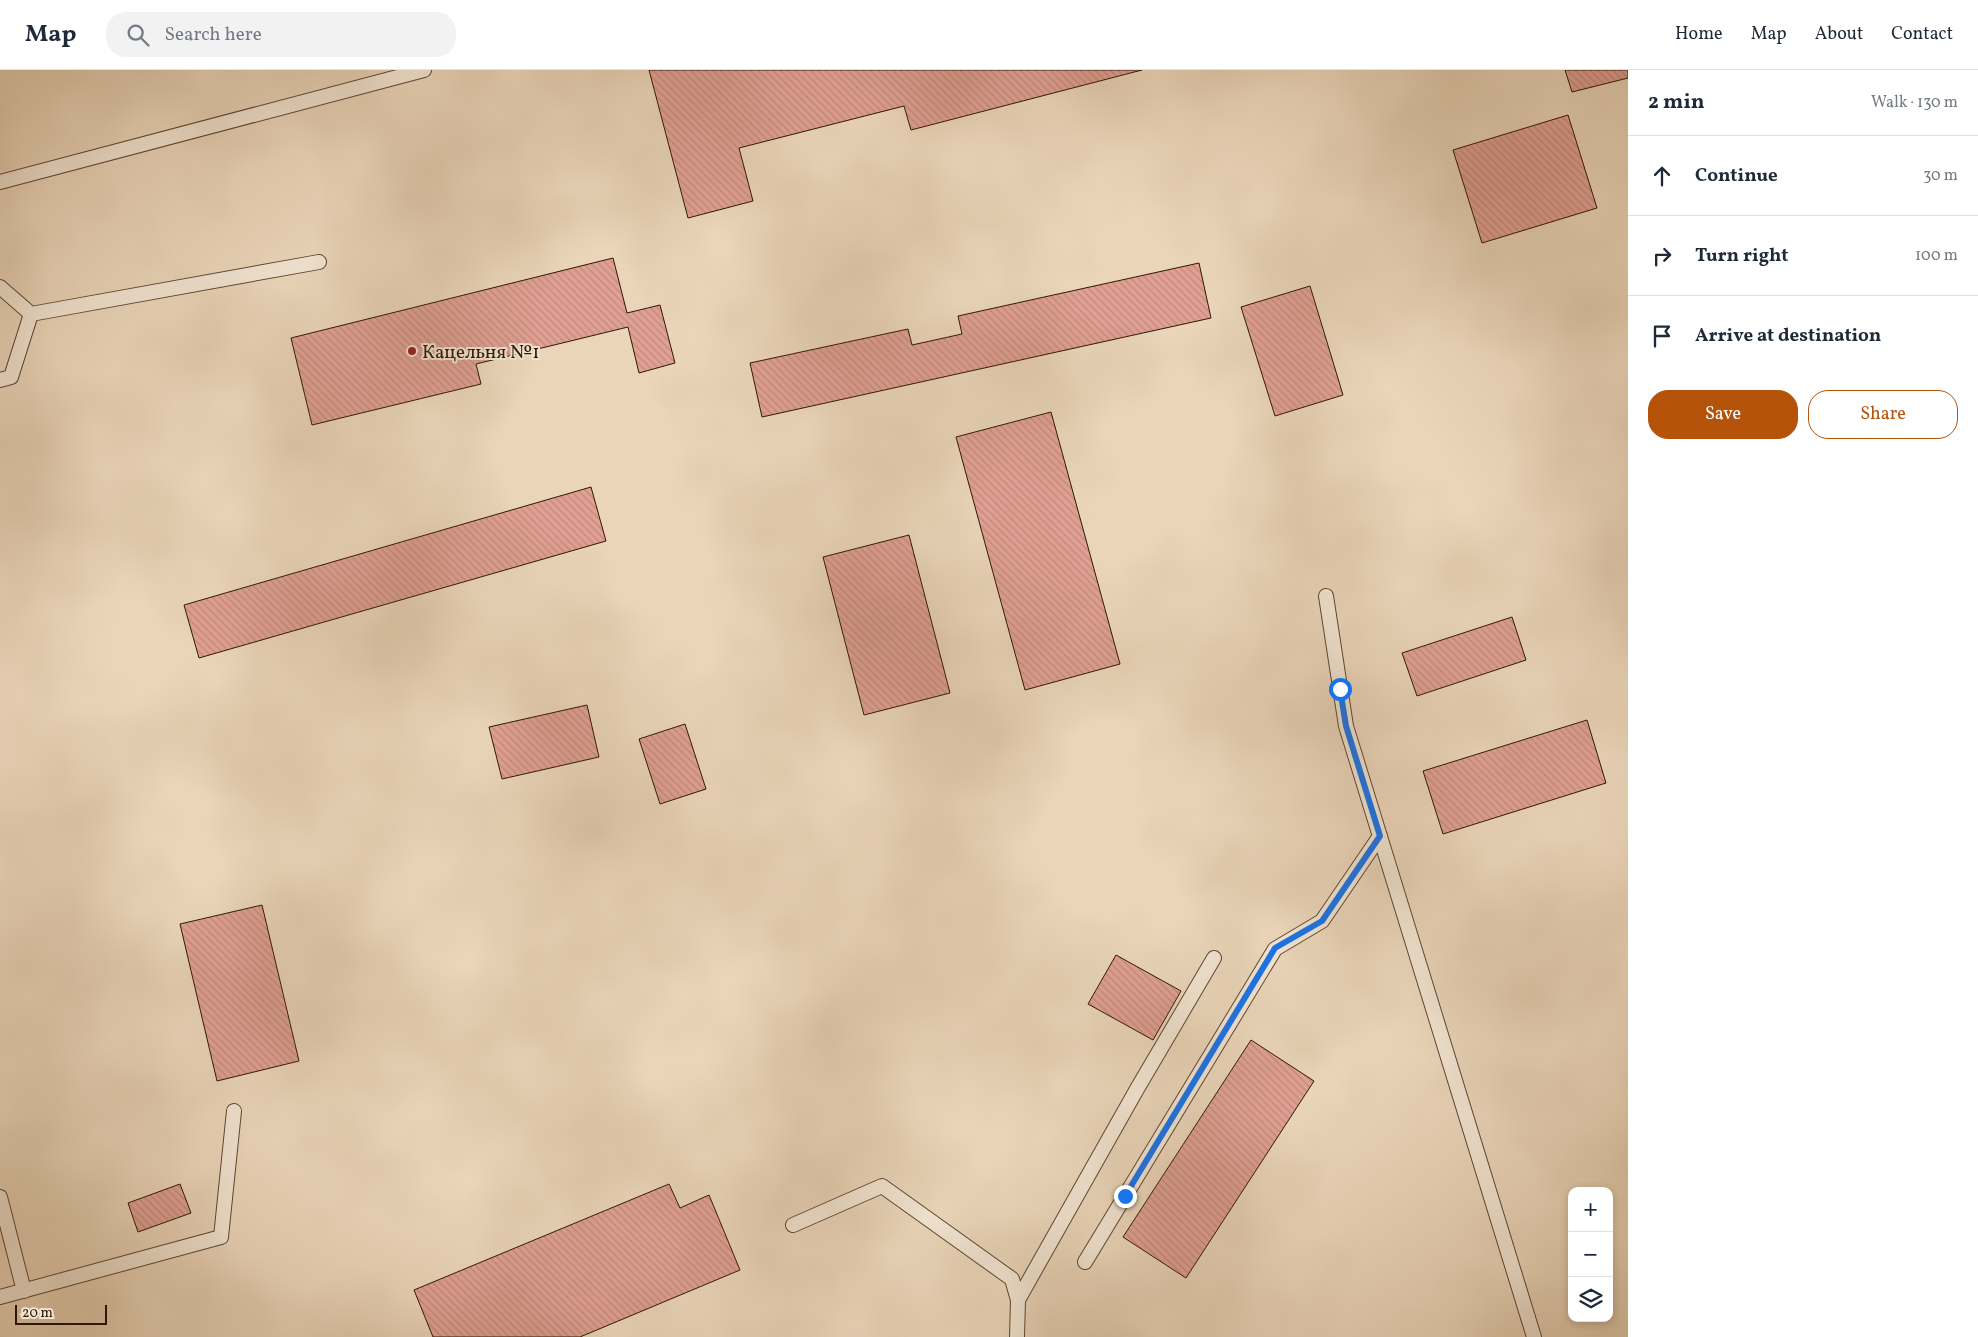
<!DOCTYPE html>
<html lang="en">
<head>
<meta charset="utf-8">
<style>
  :root { --surface:#fff; --page:#f2f2f3; --text:#1f2937; --muted:#747a83; --line:#e0e1e3; --accent:#b45309 }
  body { margin:0; font-family:Vollkorn,serif; background:var(--page); color:var(--text) }
  .controls { position:absolute; right:15px; bottom:15px; display:grid; overflow:hidden; border-radius:10px; box-shadow:0 2px 8px #0003 }
  .controls button { width:45px; height:45px; display:grid; place-items:center; padding:0; border:0; border-bottom:1px solid var(--line); background:var(--surface); color:var(--text); font:25px sans-serif }
  .scale { position:absolute; left:15px; bottom:12px; width:92px; box-sizing:border-box; padding-left:5px; border:2px solid #301702; border-top:0; font-size:14px; line-height:18px; white-space:nowrap; color:#301702; -webkit-text-stroke:4px #f1e4d2; paint-order:stroke }
  .stop { position:absolute; width:15px; height:15px; margin:-11px; border:4px solid #1a73e8; border-radius:50%; background:#fff }
  .stop.end { background:#1a73e8; border-color:#fff; box-shadow:0 1px 5px #0008 }
  .list { margin:0; padding:0; list-style:none }
  h2 { display:flex; justify-content:space-between; align-items:center; height:65px; margin:0; padding:0 20px; font-size:21px }
  h2 small { font-size:16px; font-weight:400; color:var(--muted) }
  .list li { display:grid; grid-template-columns:32px 1fr auto; gap:15px; align-items:center; box-sizing:border-box; height:80px; padding:0 20px; border-top:1px solid var(--line) }
  .list b { display:block; font-size:19px; white-space:nowrap }
  .list em { font-size:16px; font-style:normal; color:var(--muted) }
  .actions { display:flex; gap:10px; padding:15px 20px }
  .actions a { flex:1; padding:11px 0; border:1px solid var(--accent); border-radius:20px; text-align:center; font-size:18px; color:var(--accent) }
  .actions .main { background:var(--accent); color:#fff }
  .icon { flex:none; width:28px; height:28px; fill:none; stroke:currentColor; stroke-width:2; stroke-linecap:round; stroke-linejoin:round }
  .map { position:relative; flex:none; width:1628px; height:1267px; overflow:hidden }
  header { display:flex; align-items:center; gap:30px; box-sizing:border-box; height:70px; padding:0 25px; background:var(--surface); border-bottom:1px solid var(--line) }
  header strong { font-size:24px }
  nav { display:flex; gap:28px; margin-inline-start:auto; font-size:18px }
  .search { width:350px; height:45px; background:var(--page); display:flex; align-items:center; gap:12px; box-sizing:border-box; padding:0 18px; border-radius:20px; color:var(--muted); font-size:19px }
  main { display:flex }
  aside { flex:1; background:var(--surface) }
  .map>svg:first-child { display:block }
  .building { fill:url(#building-back-hatch); stroke:#301702 }
  .lines { fill:none; stroke-linecap:round; stroke-linejoin:round }
  .service-casing { stroke:#5e4630; stroke-width:16 }
  .service { stroke:#f1e4d2; stroke-width:14 }
  .route { stroke:#1a73e8; stroke-width:6 }
  .poi-dot { fill:#8f2418; stroke:#f1e4d2; stroke-width:2 }
  .labels { text-anchor:middle; stroke-width:4; stroke-linejoin:round; paint-order:stroke }
  .poi-label { font-size:19px; fill:#301702; stroke:#f1e4d2; text-anchor:start }
</style>
</head>
<body>
<header>
<strong>Map</strong>
<div class="search"><svg class="icon" aria-label="search" viewBox="0 0 24 24"><circle cx="10" cy="10" r="6"/><path d="M15 15l6 6"/></svg>Search here</div>
<nav><a>Home</a><a>Map</a><a>About</a><a>Contact</a></nav>
</header>
<main>
<div class="map">
<svg width="1628" height="1267" viewBox="0 0 1628 1267">
  <defs>
    <pattern id="building-back-hatch" width="6" height="6" patternUnits="userSpaceOnUse" patternTransform="scale(1.25)"><rect width="6" height="6" fill="#e0a093"/><path d="M-1 5l2 2M0 0l6 6M5-1l2 2" fill="none" stroke="#c0897d"/></pattern>
  </defs>
  <rect width="100%" height="100%" fill="#ead5b9"/>
  <filter id="stains"><feTurbulence type="fractalNoise" baseFrequency=".004" numOctaves="4"/><feColorMatrix values="0 0 0 0 .2 0 0 0 0 .09 0 0 0 0 .02 0 0 0 .5 -.17"/></filter>
  <radialGradient id="worn" r=".72"><stop offset=".6" stop-color="#630" stop-opacity="0"/><stop offset="1" stop-color="#630" stop-opacity=".3"/></radialGradient>
  <g class="building">
    <path d="M649,0h493l-231,60 -7,-24 -165,42 14,53 -65,17z"/>
    <path d="M1565,0h63v8l-56,14z"/>
    <path d="M1568,45l29,93 -115,35 -29,-93z"/>
    <path d="M613,188l14,55 33,-8 15,58 -36,10 -11,-46 -152,37 5,20 -169,41 -21,-87z"/>
    <path d="M1199,193l12,55 -449,99 -12,-54 158,-34 4,16 50,-11 -4,-18z"/>
    <path d="M1310,216l33,109 -68,21 -34,-109z"/>
    <path d="M1051,342l69,252 -95,26 -69,-253z"/>
    <path d="M591,417l15,54 -407,117 -15,-53z"/>
    <path d="M909,465l41,158 -86,22 -41,-158z"/>
    <path d="M1512,547l14,43 -109,36 -15,-43z"/>
    <path d="M587,635l12,52 -97,22 -13,-52z"/>
    <path d="M1587,650l19,63 -163,51 -20,-63z"/>
    <path d="M685,654l21,65 -46,15 -21,-65z"/>
    <path d="M262,835l37,156 -82,20 -37,-157z"/>
    <path d="M1116,885l65,36 -28,49 -65,-36z"/>
    <path d="M1251,970l63,41 -128,197 -63,-41z"/>
    <path d="M180,1114l11,29 -53,19 -10,-29z"/>
    <path d="M669,1114l11,24 29,-13 31,75 -160,67h-147l-19,-47z"/>
  </g>
  <g class="lines">
    <g class="service-casing">
      <g id="service">
        <path d="M0,112l424,-112"/>
        <path d="M0,217l31,27 288,-52"/>
        <path d="M0,310l11,-3 20,-63"/>
        <path d="M1326,526l20,130 188,611"/>
        <path d="M0,1127l24,94"/>
        <path d="M793,1155l89,-39 130,93 6,21"/>
        <path d="M1085,1192l190,-313 47,-28 58,-85"/>
        <path d="M0,1227l221,-60 13,-126"/>
        <path d="M1017,1267l1,-37 119,-211 77,-131"/>
      </g>
    </g>
    <use href="#service" class="service"/>
  </g>
  <g class="lines">
    <path class="route" d="M1125,1126l150,-248 47,-27 58,-85 -34,-110 -6,-37"/>
  </g>
  <circle class="poi-dot" cx="412" cy="281" r="5"/>
  <g class="labels">
    <g class="poi-label">
      <text x="422" y="288">Кацельня №1</text>
    </g>
  </g>
  <rect width="100%" height="100%" filter="url(#stains)"/>
  <rect width="100%" height="100%" fill="url(#worn)"/>
</svg>
<div class="controls">
<button>+</button>
<button>−</button>
<button><svg class="icon" aria-label="layers" viewBox="0 0 24 24"><path d="M12 4l9 5-9 5-9-5zM3 14l9 5 9-5"/></svg></button>
</div>
<div class="scale">20 m</div>
<div class="stop" style="left:1340px;top:619px"></div>
<div class="stop end" style="left:1125px;top:1126px"></div>
</div>
<aside>
<h2>2 min<small>Walk · 130 m</small></h2>
<ul class="list">
<li><svg class="icon" aria-label="ahead" viewBox="0 0 24 24"><path d="M12 20V5M6 11l6-6 6 6"/></svg><div><b>Continue</b></div><em>30 m</em></li>
<li><svg class="icon" aria-label="right" viewBox="0 0 24 24"><path d="M7 20v-9h11M14 6l5 5-5 5"/></svg><div><b>Turn right</b></div><em>100 m</em></li>
<li><svg class="icon" aria-label="arrive" viewBox="0 0 24 24"><path d="M6 21V4h12l-3 4 3 4H6"/></svg><div><b>Arrive at destination</b></div></li>
</ul>
<div class="actions"><a class="main">Save</a><a>Share</a></div>
</aside>
</main>
</body>
</html>
